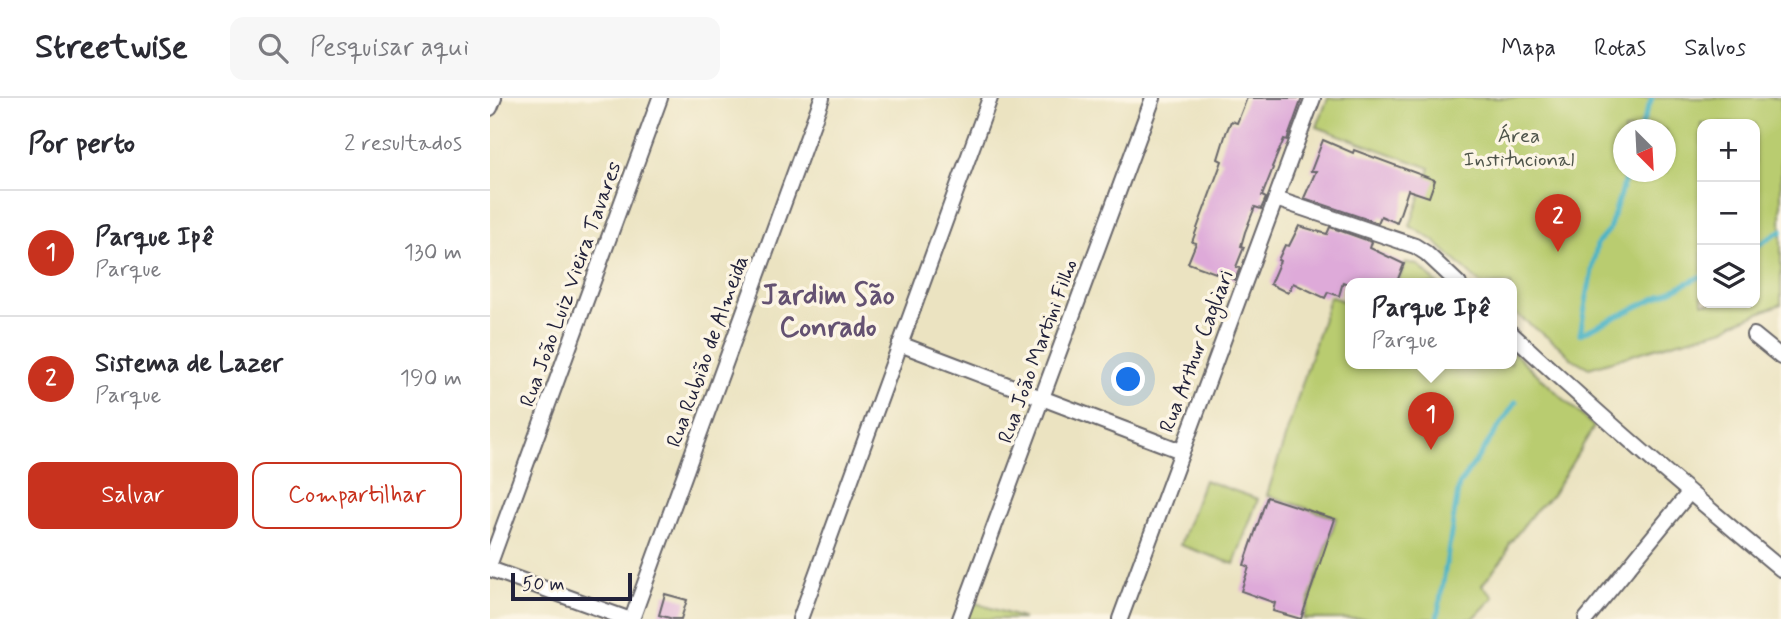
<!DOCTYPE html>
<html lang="pt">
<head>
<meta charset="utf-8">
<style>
  :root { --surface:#fff; --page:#f7f7f7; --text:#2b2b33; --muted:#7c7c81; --line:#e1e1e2; --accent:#c8321e }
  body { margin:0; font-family:Mynerve,sans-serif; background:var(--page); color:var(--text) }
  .controls { position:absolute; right:21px; top:21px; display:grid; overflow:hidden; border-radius:14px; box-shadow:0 2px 5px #0004 }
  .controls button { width:63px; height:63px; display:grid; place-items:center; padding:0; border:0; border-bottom:2px solid var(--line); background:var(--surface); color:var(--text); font:35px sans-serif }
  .compass { position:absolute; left:1123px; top:21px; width:63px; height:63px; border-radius:50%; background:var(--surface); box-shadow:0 2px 5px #0004; rotate:156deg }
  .scale { position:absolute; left:21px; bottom:18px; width:121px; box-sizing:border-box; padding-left:7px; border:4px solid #22223b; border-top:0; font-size:19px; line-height:24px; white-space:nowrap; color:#22223b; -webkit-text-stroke:5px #fcf5e5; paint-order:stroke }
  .you { position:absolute; left:639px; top:282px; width:24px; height:24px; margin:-18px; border:5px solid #fff; border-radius:50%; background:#1a73e8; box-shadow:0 0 0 10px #1a73e833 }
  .badge { display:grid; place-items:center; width:46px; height:46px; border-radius:50%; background:var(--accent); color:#fff; font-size:23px; font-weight:700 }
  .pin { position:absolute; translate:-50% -58px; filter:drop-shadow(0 2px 4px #0008) }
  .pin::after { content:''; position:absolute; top:37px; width:24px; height:21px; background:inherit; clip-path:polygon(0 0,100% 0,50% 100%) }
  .popup { position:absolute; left:855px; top:180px; width:172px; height:91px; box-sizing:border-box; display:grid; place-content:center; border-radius:14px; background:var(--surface); filter:drop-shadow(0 2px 5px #0005); font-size:23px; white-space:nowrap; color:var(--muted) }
  .popup b { font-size:26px; color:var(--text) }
  .popup::after { content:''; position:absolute; left:50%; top:100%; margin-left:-14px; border:14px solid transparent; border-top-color:var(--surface) }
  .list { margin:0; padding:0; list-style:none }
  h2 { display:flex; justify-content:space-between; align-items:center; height:91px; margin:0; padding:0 28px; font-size:30px }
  h2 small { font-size:23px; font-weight:400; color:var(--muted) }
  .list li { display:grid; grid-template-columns:46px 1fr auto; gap:21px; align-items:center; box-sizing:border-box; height:126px; padding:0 28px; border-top:2px solid var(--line) }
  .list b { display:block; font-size:26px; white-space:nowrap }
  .list p { margin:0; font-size:23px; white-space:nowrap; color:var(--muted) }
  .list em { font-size:23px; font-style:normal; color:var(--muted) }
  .actions { display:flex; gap:14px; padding:21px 28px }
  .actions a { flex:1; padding:16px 0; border:2px solid var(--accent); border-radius:14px; text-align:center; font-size:24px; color:var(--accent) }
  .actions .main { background:var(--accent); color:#fff }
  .icon { flex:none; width:38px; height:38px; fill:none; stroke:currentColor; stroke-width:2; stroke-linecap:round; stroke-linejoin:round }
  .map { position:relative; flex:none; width:1291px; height:521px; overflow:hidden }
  header { display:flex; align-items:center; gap:42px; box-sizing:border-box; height:98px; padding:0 35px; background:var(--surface); border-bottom:2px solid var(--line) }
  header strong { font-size:33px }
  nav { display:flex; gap:38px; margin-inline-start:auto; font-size:24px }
  .search { width:490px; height:63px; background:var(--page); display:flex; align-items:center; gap:18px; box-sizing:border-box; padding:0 24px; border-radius:14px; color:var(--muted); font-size:26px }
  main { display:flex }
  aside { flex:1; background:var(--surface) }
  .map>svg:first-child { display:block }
  .green { fill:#b9cc6f; stroke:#6e7755; stroke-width:2; fill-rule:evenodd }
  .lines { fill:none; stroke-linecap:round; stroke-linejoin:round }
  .stream { stroke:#49b4c6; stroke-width:5 }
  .building { fill:#deaad9 }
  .minor-casing { stroke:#68666a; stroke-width:18 }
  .minor { stroke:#fff; stroke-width:14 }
  .labels { text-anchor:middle; stroke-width:7; stroke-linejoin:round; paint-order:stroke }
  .park-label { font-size:21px; fill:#4f554b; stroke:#fcf5e5 }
  .street-label { font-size:21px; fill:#22223b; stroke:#fcf5e5 }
  .district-label { font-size:28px; font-weight:bold; fill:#645272; stroke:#fcf5e5 }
</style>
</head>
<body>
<header>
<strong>Streetwise</strong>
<div class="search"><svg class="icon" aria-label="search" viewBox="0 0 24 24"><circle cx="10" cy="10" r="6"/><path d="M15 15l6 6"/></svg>Pesquisar aqui</div>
<nav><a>Mapa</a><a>Rotas</a><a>Salvos</a></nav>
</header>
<main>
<aside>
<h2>Por perto<small>2 resultados</small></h2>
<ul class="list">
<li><span class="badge">1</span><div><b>Parque Ipê</b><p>Parque</p></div><em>130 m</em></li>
<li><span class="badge">2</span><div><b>Sistema de Lazer</b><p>Parque</p></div><em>190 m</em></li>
</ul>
<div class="actions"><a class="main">Salvar</a><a>Compartilhar</a></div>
</aside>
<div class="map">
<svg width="1291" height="521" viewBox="0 0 1291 521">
  <rect width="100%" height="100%" fill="#fcf5e5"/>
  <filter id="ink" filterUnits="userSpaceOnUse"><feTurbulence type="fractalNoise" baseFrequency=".0143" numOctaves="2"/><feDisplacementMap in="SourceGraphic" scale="14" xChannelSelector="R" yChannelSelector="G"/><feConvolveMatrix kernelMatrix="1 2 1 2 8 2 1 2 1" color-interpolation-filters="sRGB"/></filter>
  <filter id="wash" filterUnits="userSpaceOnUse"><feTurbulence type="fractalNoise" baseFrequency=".00686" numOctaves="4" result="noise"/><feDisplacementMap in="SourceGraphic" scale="28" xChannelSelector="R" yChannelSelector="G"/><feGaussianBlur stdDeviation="1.57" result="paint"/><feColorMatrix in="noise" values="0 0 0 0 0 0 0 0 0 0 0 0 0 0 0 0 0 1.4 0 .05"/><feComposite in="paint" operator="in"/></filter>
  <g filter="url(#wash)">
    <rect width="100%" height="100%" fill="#ebe3c1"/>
    <g class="green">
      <path d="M838,0h453v206l-47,19 -9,6 -53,14 -83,25 -18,-10 -12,-12 -47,-35 -1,-27h-30l-48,-44 -23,-14 20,-58 -113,-41zM1212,26h53v179h-53zM1134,32h42v42h-42z"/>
      <path d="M916,164l12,3 20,19h-41z"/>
      <path d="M840,198l20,8v60h161l1,-13 82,76 -42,68 -17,16 -25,32 -5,13 -23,29 12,12 -21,22h-170l33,-101 -69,-23z"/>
      <path d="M714,382l54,19 -24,65 -54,-19z"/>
      <path d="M483,504l51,17h-58z"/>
    </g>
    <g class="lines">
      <g class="stream">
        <path d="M1150,32l12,-32"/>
        <path d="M1265,149l26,-16"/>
        <path d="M1090,236l17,-90 12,-14 18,-58"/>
        <path d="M1090,236l122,-58"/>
        <path d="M947,521l22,-134 57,-83"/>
      </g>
    </g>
    <g id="blocks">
      <g class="building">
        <path d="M757,0h55l-15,42 -3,-1 -12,28 1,1 -11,28 4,2 -5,11 -6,-2 -10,25 -4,14 3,1 -8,20 4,1 -5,12 -47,-17 8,-20 -4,-1 30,-81 -4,-2 8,-26 5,-12 6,2z"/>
        <path d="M833,42l30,13 1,-3 81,30 -6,17 -21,-7 -11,33 -16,-7 -3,7 -74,-25 12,-27h-5z"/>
        <path d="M809,128l28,8 3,-7 42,15 -2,6 34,16 -8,20h-48l-5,-2 -4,14 -11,-4 -3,6 -32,-15 -5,10 -18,-9 10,-23 -2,-1 7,-15 4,1z"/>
        <path d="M777,399l68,22 -34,100 -28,-8 2,-8 -34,-12 8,-24 -5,-2z"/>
        <path d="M175,496l22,6 -6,19h-8l-14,-4z"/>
      </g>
    </g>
  </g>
  <g filter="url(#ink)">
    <use href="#blocks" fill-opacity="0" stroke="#68666a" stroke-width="2"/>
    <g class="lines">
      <g class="minor-casing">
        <g id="minor">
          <path d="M0,10l4,-10"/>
          <path d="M786,101l139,47 11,7 33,31"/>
          <path d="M1021,235c88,82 178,160 270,236"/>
          <path d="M1264,237l27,22"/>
          <path d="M410,246l281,107"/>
          <path d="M0,465l170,-465"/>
          <path d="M0,471l138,50"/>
          <path d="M142,521l190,-521"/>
          <path d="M310,521l190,-521"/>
          <path d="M470,521l193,-521"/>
          <path d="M630,521l193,-521"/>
          <path d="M1096,521l103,-126"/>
        </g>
      </g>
      <use href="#minor" class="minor"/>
    </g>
  </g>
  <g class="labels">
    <g class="park-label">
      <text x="1029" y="44">Área<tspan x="1029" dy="24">Institucional</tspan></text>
    </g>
    <g class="street-label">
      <text transform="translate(80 186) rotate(-70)" y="7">Rua João Luiz Vieira Tavares</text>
      <text transform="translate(217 253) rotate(-70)" y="7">Rua Rubião de Almeida</text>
      <text transform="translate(547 253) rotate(-70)" y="7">Rua João Martini Filho</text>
      <text transform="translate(706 253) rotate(-69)" y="7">Rua Arthur Cagliari</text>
    </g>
    <g class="district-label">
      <text x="338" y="206">Jardim São<tspan x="338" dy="32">Conrado</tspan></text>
    </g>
  </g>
</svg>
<div class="controls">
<button>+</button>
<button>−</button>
<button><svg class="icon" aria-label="layers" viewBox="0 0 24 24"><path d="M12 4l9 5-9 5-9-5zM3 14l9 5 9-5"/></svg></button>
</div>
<svg class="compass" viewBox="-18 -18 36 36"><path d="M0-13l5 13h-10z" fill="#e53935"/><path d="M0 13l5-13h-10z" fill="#7c7c81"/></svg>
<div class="scale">50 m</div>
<div class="you"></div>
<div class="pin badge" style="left:941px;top:352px">1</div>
<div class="popup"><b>Parque Ipê</b>Parque</div>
<div class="pin badge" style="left:1068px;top:154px">2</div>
</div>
</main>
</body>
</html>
